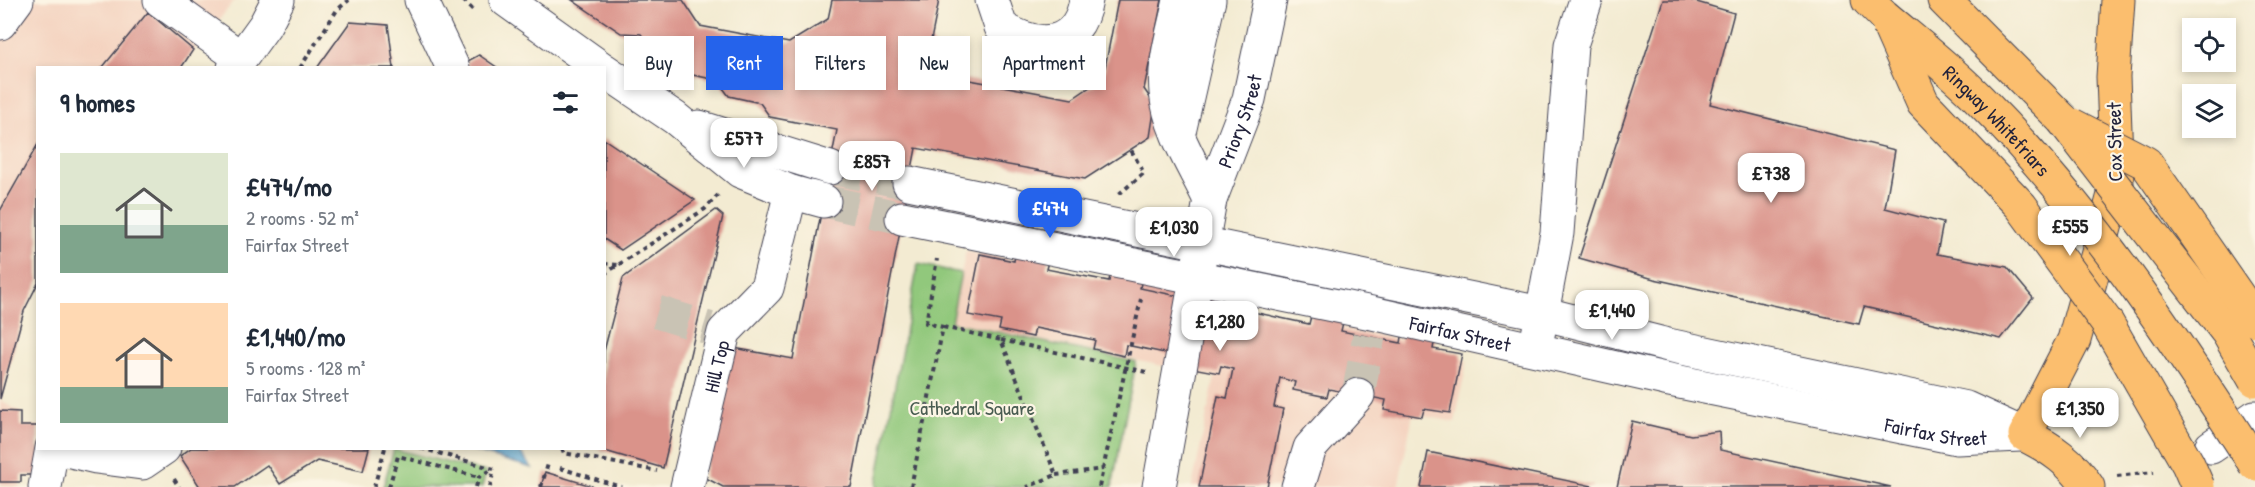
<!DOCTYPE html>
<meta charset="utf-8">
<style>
:root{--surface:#fff;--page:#f6f6f7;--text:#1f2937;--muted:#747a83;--accent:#2563eb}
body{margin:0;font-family:"Patrick Hand",sans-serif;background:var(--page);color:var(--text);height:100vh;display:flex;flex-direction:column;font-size:22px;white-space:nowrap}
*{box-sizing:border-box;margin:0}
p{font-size:20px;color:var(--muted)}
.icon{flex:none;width:33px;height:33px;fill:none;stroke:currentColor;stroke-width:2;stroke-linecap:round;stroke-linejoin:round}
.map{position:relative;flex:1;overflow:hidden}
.panel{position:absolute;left:36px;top:66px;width:570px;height:384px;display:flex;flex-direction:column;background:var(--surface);border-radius:0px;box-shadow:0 3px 9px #0003}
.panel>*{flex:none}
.top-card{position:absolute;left:624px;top:36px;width:570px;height:54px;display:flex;gap:12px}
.fabs{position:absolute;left:2182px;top:18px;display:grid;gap:12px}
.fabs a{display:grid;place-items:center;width:54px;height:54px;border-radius:0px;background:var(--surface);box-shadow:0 3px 9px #0003;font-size:30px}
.price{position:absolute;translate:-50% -51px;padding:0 14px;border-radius:12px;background:#fff;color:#222;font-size:20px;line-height:39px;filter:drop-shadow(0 2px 3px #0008)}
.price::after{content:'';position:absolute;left:50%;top:36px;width:18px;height:14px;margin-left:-9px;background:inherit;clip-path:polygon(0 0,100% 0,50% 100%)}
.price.on{background:var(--accent);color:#fff}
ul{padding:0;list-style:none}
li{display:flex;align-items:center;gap:18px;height:150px;padding:0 24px}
li span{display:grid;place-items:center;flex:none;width:168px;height:120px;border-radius:0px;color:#555}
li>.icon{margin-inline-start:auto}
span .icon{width:72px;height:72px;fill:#fffc;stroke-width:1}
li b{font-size:26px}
h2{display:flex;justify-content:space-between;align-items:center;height:72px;padding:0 24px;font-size:26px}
.chip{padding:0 21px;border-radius:0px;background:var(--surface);box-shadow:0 3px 9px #0003;font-size:21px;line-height:54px}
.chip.on{background:var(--accent);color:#fff}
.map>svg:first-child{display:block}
</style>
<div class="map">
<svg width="2255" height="487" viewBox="0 0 2255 487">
<rect width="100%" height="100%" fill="#fcf5e5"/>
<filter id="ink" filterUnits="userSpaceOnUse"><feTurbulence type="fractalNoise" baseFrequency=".0167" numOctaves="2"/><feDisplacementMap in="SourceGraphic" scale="12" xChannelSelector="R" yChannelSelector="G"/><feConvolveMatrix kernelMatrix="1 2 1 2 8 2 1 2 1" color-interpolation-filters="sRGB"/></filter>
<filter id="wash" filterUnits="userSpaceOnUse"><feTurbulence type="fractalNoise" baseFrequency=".008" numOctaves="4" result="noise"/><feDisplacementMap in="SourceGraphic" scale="24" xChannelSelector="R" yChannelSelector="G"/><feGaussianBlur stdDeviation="1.35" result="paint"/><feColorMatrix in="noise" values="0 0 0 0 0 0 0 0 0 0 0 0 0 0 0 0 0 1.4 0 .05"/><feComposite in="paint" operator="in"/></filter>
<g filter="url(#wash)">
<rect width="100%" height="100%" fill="#f3ebd2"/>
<!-- built -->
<path fill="#f4d3c0" d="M0,0H235L181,67L38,68L37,283L24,311L9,358L1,401L20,412V487H0Z
M966,251L1439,347L1467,361L1455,422L1413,414L1398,487H1192L1215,377L951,321Z"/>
<!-- green -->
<path fill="#91c87b" stroke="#5a755b" stroke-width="1.5" d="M918,264L961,273L951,322L1136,362L1112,487H876Z
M394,449L486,472L482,487H383Z"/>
<!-- water -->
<path fill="#5fabd8" stroke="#40668a" stroke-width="1.5" d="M466,449H518L532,468Z"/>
<g id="blocks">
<!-- building -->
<path fill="#da938a" d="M572,0H683L700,26L789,43L828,19L832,0H939L931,40L954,77L1072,99L1103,78L1118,0H1162L1144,89L1155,105L1150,137L1085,179L916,148L851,487H723L704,477L729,347L793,359L837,130L770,117L760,103L729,96L717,80L668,70L641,34L621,33Z
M1663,0H1690L1734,13L1710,104L1895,150L1885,208L1943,223L1937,254L2007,267L2033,298L2001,339L1864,307L1859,324L1654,279L1579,258Z
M148,12L193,50L181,68H102Z
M350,22L388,25L394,68H317Z
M479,55L498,68H469L466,62Z
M604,139L695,200L621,250L604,239Z
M38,144V283L24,311L0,399V211Z
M716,210L723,216L663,468L598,449L604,448V351L623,278Z
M1016,251L1049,258L1046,269L1109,281L1111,271L1142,278L1140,288L1202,301L1204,289L1236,296L1234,308L1309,324L1312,312L1344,318L1341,331L1401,343L1403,331L1435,338L1433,349L1462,354L1450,413L1424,409L1422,417L1384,410L1386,400L1329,389L1327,397L1293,390L1295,382L1280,378L1274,407L1283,409L1267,487H1199L1218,396L1227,398L1233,369L1221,366L1219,373L1187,367L1189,358L1126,345L1124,356L1093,349L1095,340L1035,328L1033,337L999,330L1001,321L968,315L980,254L1014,261Z
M0,411L20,412V426H38V448L64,475H21V482H0Z
M1632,421L1691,435L1719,431L1720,450L1891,487H1617Z
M191,448H369L363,471L317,461L280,484L267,465L235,487H200L180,456Z
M1428,452L1593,486V487H1421Z
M545,472L592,486L591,487H541Z"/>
</g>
</g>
<g filter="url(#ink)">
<use href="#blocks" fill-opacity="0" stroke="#414052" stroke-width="1.5"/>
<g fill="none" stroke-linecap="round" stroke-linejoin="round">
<!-- minor-tunnel -->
<path stroke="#c9c3b4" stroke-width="33" stroke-dasharray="33 16" stroke-linecap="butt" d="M830,168L909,183
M824,201L902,218
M657,312L709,328
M1358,395L1369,336"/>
<defs>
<g id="minor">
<path d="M160,0L241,58"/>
<path d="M421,0L453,68"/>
<path d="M506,0L601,68"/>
<path d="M992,0L1001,27C1038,50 1078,49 1086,0"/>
<path d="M1180,0C1174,30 1163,62 1166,92C1170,131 1194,166 1210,200"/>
<path d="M0,23L17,0"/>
<path d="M234,68L265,25L278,0"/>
<path d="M604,70L675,118L740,171L791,192L824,201"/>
<path d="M699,127L830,168"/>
<path d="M1180,128L1209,0"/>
<path d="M909,183L1541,313L1668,345L1966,408L2025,435"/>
<path id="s1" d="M902,218L1372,313L1665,379L1957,438L2020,435"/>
<path d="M1538,335L1557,233L1571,45L1586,0"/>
<path d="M2211,447L2255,417"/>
<path d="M58,448L96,457L142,463L164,448"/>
<path d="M45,487L52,448"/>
<path id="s2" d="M687,487L724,332L767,288L791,192"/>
<path id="s3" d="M1159,487L1210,200L1249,99L1270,0"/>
<path d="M1298,487L1310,448L1358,395"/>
</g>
<path id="major" d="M2088,487C2072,462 2051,448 2025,435L2074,340L2117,184L2113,77L2118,0"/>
<path id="highway" d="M1868,0L1884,16
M1944,0L2063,120"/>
</defs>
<!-- minor casing -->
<use href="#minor" stroke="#414052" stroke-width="35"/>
<!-- major casing -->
<use href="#major" stroke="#414052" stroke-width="35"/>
<!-- highway casing -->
<use href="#highway" stroke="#414052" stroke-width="35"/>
<!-- path -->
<path stroke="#414052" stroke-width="4" stroke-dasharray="4.5 4.5" stroke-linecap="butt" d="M463,0L473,10
M300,68L337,10L349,0
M1119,194L1144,173L1131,150
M604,264L619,265
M604,274L705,209L718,195
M943,327L1001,340L1056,475L1027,487
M1001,340L1146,372
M421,448L494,469
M562,448L564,453L657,471
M560,468L621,487
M1056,475L1103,469
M2117,476L2154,472
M174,479L179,487
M374,487L385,448
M389,487L398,456L479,477
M476,487L479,477L493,469
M490,487L494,469
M541,487L548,464
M911,487L943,327L926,323L937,259
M1099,487L1141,299"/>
<!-- minor -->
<use href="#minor" stroke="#fff" stroke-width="33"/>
<!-- major -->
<use href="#major" stroke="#fbbe6e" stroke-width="33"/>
<!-- highway -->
<use href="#highway" stroke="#fbbe6e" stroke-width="33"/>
<defs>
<g id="highway-bridge">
<path id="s4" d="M1884,16C1916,43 1951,70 1980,100C2089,210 2172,335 2255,464"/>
<path d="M1889,26L1923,103L2021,206L2107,323L2188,464L2198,487"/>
<path d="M2063,120L2228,333L2255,380"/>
<path d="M2072,125L2146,163L2255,320"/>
</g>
</defs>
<!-- highway-bridge casing -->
<use href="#highway-bridge" stroke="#414052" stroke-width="35" stroke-linecap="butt"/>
<!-- highway-bridge -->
<use href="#highway-bridge" stroke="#fbbe6e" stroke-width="33"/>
</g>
</g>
<g text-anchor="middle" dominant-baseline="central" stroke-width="4.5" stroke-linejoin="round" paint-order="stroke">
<!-- street labels -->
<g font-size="20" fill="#22223b" stroke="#fcf5e5">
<text stroke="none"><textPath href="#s3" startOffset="376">Priory Street</textPath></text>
<text stroke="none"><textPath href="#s4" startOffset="154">Ringway Whitefriars</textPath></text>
<text transform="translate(2114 142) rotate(-91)">Cox Street</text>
<text stroke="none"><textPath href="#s1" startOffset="570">Fairfax Street</textPath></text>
<text stroke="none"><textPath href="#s2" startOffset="124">Hill Top</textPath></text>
<text stroke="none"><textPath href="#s1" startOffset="1056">Fairfax Street</textPath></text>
</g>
<!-- park labels -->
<g font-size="20" fill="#495c51" stroke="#fcf5e5">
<text x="972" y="407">Cathedral Square</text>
</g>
</g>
</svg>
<div class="fabs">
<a><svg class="icon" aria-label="locate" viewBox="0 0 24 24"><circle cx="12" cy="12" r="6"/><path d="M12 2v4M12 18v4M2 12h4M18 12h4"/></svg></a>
<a><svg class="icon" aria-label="layers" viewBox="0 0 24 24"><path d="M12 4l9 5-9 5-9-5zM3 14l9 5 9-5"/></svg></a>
</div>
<b class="price" style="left:744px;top:169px">£577</b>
<b class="price" style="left:872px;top:192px">£857</b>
<b class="price" style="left:1771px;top:204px">£738</b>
<b class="price on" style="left:1050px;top:239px">£474</b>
<b class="price" style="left:2070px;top:257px">£555</b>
<b class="price" style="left:1174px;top:258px">£1,030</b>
<b class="price" style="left:1612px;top:341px">£1,440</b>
<b class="price" style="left:1220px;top:352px">£1,280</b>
<b class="price" style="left:2080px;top:439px">£1,350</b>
<div class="top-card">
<a class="chip">Buy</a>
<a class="chip on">Rent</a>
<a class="chip">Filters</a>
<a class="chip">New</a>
<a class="chip">Apartment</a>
</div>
<section class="panel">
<h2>9 homes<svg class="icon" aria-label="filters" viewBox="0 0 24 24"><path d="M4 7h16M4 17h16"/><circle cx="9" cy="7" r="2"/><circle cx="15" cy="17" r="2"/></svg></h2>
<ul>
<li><span style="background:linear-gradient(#dfe7d0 60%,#7fa58c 0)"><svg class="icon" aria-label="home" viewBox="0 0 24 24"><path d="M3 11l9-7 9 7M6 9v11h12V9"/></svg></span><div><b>£474/mo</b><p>2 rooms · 52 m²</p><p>Fairfax Street</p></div></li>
<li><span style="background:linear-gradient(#ffd9b3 70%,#7fa58c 0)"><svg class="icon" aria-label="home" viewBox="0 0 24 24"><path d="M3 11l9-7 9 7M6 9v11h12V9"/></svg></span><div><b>£1,440/mo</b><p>5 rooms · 128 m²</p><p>Fairfax Street</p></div></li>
</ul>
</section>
</div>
